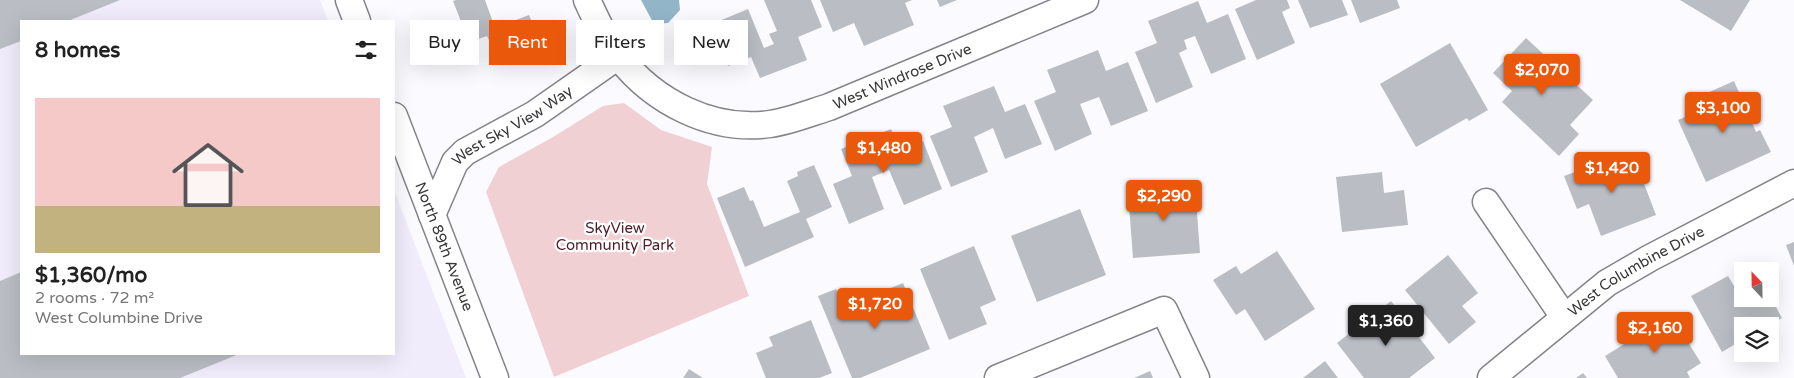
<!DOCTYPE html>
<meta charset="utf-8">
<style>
:root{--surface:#fff;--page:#f6f6f6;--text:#222;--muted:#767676;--line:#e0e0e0;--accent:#ea580c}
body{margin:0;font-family:"Varela Round",sans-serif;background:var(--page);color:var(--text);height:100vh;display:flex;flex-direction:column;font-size:19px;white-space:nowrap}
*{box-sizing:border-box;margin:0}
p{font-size:16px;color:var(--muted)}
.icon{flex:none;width:28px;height:28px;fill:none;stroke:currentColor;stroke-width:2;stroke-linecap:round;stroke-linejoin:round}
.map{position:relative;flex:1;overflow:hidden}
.details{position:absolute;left:20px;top:20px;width:375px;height:335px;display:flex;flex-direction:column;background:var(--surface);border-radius:0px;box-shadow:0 5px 20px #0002}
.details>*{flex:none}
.banner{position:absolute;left:410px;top:20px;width:475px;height:45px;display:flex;gap:10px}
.needle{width:32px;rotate:338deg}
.buttons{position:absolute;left:1734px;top:262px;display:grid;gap:10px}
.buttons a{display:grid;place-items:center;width:45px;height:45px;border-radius:0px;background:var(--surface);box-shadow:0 5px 20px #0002;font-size:25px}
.price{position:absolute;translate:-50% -42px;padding:0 11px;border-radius:5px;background:var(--accent);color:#fff;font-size:16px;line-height:32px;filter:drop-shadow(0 1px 2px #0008)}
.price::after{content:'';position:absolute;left:50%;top:30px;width:15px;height:11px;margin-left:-8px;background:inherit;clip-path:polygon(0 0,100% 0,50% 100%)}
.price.active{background:#222;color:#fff}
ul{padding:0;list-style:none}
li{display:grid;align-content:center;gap:10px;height:265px;padding:0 15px}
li+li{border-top:1px solid var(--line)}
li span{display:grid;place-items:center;height:155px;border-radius:0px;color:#555}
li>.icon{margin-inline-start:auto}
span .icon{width:90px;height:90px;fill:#fffc;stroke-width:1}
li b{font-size:21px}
h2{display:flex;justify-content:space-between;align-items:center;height:60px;padding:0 15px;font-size:21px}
.tag{padding:0 18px;border-radius:0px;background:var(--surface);box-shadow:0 5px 20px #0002;font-size:18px;line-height:45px}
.tag.active{background:var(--accent);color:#fff}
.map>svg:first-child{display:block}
</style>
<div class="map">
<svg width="1794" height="378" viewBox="0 0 1794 378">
<rect width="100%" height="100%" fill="#fbfafe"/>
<!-- built -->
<path fill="#f0ecfb" d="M0,0H320L328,21H21V354H394V190L466,378H0Z"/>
<!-- green -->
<path fill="#f1d0d4" d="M624,103L661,130L712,147L707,184L749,296L554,377L486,192L499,167L553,137L603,106Z"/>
<!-- water -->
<path fill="#92b6c8" d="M641,0H679L680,10L668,23L654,24Z"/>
<!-- building -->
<path fill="#babdc4" d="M0,0H120L68,21H21V41L0,49Z
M456,0H485L495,28L529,15L541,44L498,61L487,36L469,42L453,1Z
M764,0H811L822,27L798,37L807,60L760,78L751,57L728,66L712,24L748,9L764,48L774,44L769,34L777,31Z
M820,0H912L905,3L914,25L864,46L854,23L833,32Z
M937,0H957L940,7Z
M1256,0H1287L1290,8L1282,12L1295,43L1257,60L1235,9Z
M1298,0H1342L1348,15L1310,28Z
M1351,0H1397L1400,8L1360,23Z
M1680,0H1750L1731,31Z
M1198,1L1207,23L1228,14L1246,59L1211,74L1195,36L1184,40L1187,49L1179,53L1193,87L1156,103L1135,52L1157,43L1148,21Z
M1526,38L1593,100L1570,125L1579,134L1559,156L1502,102L1512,91L1493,73Z
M1450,43L1488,110L1469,121L1467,118L1416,147L1380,84Z
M1098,50L1106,71L1128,62L1148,111L1111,126L1099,97L1080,104L1092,134L1055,151L1034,101L1056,92L1047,70Z
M1734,81L1756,132L1760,130L1771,152L1706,182L1678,120L1711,106L1705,94Z
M994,86L1005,112L1025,104L1042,144L1005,159L993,128L974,137L988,172L951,187L930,136L952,127L943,106Z
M891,129L900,150L923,141L942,189L904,205L889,170L872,177L884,209L849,224L833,184L852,176L841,149Z
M1624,154L1630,171L1638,168L1656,215L1601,236L1589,204L1577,209L1564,176Z
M814,165L832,207L806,219L814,237L745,267L717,198L744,187L750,201L753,200L764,227L800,212L787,181L798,176L797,172Z
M1382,172L1384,193L1404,190L1408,225L1342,232L1336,177Z
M1195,186L1200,253L1133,258L1128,191Z
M1080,209L1106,275L1037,302L1011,236Z
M1794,242V266L1786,245Z
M974,246L996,300L980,307L987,324L949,340L920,269Z
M1277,251L1315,309L1265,341L1245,309L1236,315L1213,280L1236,266L1241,274Z
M1448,255L1478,293L1462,306L1476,322L1449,344L1405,290Z
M21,272V354H239L180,378H0V281Z
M1728,276L1734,286L1742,281V299H1770V296L1782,318L1768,326H1742V340L1722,352L1691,296Z
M903,283L930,349L860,378H852L818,296L836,289L844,307Z
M1391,301L1435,358L1409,378H1364L1337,343Z
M1671,315L1701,363L1687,372L1690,378H1618L1605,356Z
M811,320L832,373L819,378H766L756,353L773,346L769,337Z
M1325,361L1338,378H1303Z
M689,369L703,378H683Z
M1150,371L1153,378H1134Z
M1583,373L1587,378H1576Z"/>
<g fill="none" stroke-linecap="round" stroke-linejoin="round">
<defs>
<g id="street">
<path d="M349,0L357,21"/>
<path id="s1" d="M587,0C596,19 605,40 619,57C654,102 712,132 770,124C790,121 810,113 829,107L1085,0"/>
<path id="s2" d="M394,116L495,378"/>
<path d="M1486,202L1564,317"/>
<path id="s3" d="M432,215L455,162L465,152L535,114L618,56"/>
<path d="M998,378L1164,310L1196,378"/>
<path id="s4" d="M1491,378L1607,283L1650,258L1794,183"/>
</g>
</defs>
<!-- street casing -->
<use href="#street" stroke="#85838a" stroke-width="29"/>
<!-- street -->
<use href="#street" stroke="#fff" stroke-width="26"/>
</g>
<g text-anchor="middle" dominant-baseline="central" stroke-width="4.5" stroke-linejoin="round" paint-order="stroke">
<!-- street labels -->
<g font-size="15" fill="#373639" stroke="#fff">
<text stroke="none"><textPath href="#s1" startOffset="379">West Windrose Drive</textPath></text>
<text stroke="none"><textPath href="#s3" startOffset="126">West Sky View Way</textPath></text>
<text stroke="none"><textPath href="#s2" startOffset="140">North 89th Avenue</textPath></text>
<text stroke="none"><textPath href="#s4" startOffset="181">West Columbine Drive</textPath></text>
</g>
<!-- park labels -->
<g font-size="15" fill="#4f1c28" stroke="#fff">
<text x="615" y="228">SkyView<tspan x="615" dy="17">Community Park</tspan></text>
</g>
</g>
</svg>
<div class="buttons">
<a><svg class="needle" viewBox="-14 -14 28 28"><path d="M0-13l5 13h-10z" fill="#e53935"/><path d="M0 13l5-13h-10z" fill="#767676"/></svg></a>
<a><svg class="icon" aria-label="layers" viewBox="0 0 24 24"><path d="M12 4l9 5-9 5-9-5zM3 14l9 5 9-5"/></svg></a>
</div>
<b class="price" style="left:1542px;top:96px">$2,070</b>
<b class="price" style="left:1723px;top:134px">$3,100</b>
<b class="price" style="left:884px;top:174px">$1,480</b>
<b class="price" style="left:1612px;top:194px">$1,420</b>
<b class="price" style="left:1164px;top:222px">$2,290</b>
<b class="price" style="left:875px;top:330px">$1,720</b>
<b class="price active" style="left:1386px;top:347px">$1,360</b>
<b class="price" style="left:1655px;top:354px">$2,160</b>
<div class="banner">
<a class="tag">Buy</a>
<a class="tag active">Rent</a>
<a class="tag">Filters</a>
<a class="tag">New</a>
</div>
<section class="details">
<h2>8 homes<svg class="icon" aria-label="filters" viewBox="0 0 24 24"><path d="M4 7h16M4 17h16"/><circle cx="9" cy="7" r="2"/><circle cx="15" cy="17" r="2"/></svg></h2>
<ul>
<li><span style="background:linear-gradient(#f6c9c9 70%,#c2b280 0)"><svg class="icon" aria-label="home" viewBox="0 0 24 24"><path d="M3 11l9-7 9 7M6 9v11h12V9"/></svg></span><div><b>$1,360/mo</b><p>2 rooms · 72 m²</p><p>West Columbine Drive</p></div></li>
</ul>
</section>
</div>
